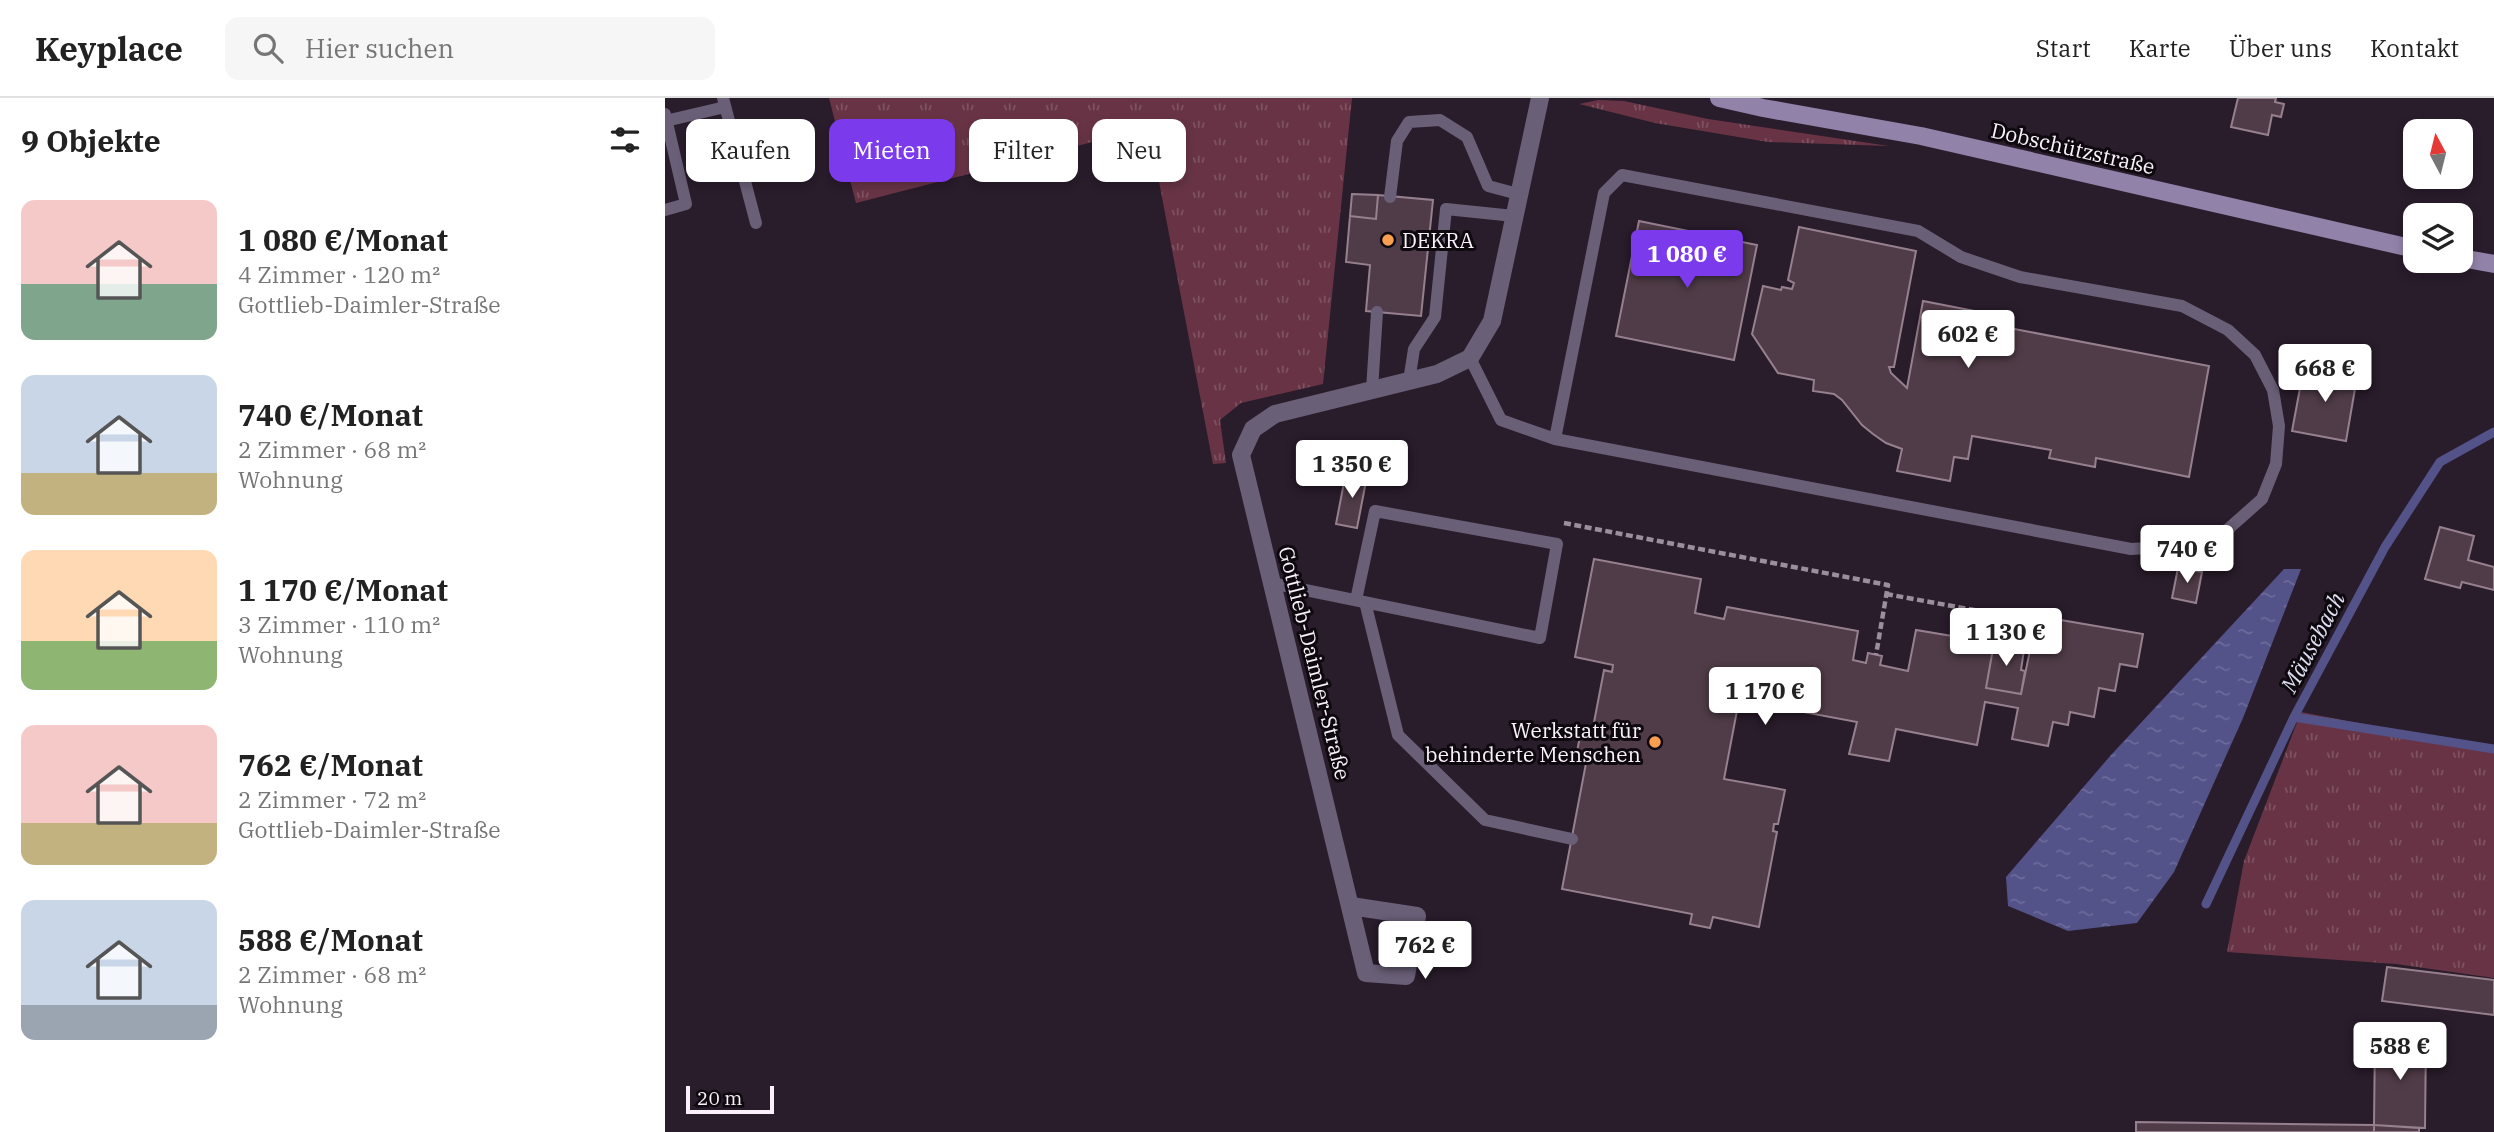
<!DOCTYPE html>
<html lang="de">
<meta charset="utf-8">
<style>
:root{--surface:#fff;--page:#f6f6f6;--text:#222;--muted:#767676;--line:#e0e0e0;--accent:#7c3aed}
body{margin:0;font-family:"IBM Plex Serif",serif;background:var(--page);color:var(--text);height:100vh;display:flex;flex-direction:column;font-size:26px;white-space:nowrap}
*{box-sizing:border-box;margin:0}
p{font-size:23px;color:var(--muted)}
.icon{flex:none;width:38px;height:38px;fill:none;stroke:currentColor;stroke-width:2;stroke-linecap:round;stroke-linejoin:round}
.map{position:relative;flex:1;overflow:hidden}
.drawer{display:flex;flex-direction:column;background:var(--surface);width:665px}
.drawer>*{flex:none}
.top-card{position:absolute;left:21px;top:21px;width:665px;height:63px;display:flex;gap:14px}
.needle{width:46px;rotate:353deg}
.buttons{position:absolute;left:1738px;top:21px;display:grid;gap:14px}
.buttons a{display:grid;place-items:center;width:70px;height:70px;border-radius:14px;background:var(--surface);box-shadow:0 4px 10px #0003;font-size:35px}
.scale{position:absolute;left:21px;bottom:18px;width:88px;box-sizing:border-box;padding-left:7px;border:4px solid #faf1fb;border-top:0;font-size:19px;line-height:24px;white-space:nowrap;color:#faf1fb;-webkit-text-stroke:5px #0e090f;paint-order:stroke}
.price{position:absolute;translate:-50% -60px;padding:0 16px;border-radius:7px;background:#fff;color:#222;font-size:23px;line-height:46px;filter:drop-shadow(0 2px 4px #0008)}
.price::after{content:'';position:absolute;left:50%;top:42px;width:21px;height:16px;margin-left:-10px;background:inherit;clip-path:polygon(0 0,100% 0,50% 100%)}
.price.active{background:var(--accent);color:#fff}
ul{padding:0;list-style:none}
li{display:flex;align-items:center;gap:21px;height:175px;padding:0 21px}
li span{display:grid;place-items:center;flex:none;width:196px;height:140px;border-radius:14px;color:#555}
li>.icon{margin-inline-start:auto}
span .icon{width:84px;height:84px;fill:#fffc;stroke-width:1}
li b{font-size:30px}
h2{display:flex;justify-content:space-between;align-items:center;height:84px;padding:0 21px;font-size:30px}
.tag{padding:0 24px;border-radius:14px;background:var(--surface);box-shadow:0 4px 10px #0003;font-size:24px;line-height:63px}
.tag.active{background:var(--accent);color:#fff}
header{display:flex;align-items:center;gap:42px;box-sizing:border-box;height:98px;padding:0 35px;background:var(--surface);border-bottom:2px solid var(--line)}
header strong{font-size:33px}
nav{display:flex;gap:38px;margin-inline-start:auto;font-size:24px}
.search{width:490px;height:63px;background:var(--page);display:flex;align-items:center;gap:18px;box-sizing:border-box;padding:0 24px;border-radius:14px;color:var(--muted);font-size:26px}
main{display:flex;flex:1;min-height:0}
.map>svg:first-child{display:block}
</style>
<header>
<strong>Keyplace</strong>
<div class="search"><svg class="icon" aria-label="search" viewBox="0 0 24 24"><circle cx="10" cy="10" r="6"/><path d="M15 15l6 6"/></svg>Hier suchen</div>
<nav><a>Start</a><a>Karte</a><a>Über uns</a><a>Kontakt</a></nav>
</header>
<main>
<section class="drawer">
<h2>9 Objekte<svg class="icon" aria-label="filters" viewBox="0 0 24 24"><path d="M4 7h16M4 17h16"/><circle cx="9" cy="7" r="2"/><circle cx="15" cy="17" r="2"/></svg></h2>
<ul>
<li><span style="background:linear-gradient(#f6c9c9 60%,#7fa58c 0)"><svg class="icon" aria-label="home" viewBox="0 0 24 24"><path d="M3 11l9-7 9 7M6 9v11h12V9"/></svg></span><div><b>1 080 €/Monat</b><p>4 Zimmer · 120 m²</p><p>Gottlieb-Daimler-Straße</p></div></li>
<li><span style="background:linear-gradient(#c9d6e8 70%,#c2b280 0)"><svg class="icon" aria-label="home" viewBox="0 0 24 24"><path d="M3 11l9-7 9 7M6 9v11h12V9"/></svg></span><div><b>740 €/Monat</b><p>2 Zimmer · 68 m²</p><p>Wohnung</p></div></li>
<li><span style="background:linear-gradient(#ffd9b3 65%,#8fb573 0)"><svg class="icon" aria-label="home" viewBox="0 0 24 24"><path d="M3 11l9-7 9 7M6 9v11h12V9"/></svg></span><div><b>1 170 €/Monat</b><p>3 Zimmer · 110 m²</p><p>Wohnung</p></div></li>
<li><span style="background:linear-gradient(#f6c9c9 70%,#c2b280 0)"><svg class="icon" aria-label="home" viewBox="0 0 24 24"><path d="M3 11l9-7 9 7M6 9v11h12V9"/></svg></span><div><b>762 €/Monat</b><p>2 Zimmer · 72 m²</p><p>Gottlieb-Daimler-Straße</p></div></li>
<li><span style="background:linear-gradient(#c9d6e8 75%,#9aa5b1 0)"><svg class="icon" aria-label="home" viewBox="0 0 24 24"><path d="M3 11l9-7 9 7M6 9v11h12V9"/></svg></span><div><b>588 €/Monat</b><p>2 Zimmer · 68 m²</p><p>Wohnung</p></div></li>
</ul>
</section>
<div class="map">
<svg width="1829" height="1034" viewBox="0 0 1829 1034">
<defs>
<pattern id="grass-tufts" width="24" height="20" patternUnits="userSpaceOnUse" patternTransform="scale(1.75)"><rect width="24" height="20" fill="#683445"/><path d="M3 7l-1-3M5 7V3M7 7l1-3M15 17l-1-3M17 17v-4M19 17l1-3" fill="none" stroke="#7e5261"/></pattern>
<pattern id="water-ripples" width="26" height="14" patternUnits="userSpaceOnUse" patternTransform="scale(1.75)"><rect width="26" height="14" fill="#535289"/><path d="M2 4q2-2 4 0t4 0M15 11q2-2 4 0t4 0" fill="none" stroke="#6d6b9b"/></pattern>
</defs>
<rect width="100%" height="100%" fill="#291c2b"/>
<!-- grass -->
<path fill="url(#grass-tufts)" d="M164,0H687L658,286L576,305L555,322L561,365L548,366L487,47L480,37L466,34L191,105Z
M933,2L959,3L1043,21L1224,48L1103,44L990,25L914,6Z
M1636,614L1829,651V880L1731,866L1562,854L1579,763Z"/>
<!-- water -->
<path fill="url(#water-ripples)" d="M1619,471H1636L1578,620L1509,774L1472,825L1403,833L1343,808L1341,779L1446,657Z"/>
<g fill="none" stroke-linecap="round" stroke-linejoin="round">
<!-- stream -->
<path stroke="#535289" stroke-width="9" d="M1629,619L1829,651
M1541,806L1629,619L1720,449L1775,364L1829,334"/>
</g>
<!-- building -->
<path fill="#503c48" stroke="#97808e" stroke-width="2" d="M1573,0H1611L1610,4L1619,6L1616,19L1607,17L1603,37L1566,29Z
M687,96L713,97L711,121L685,118Z
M713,97L768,102L756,218L701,213L705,167L681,164L685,118L711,121Z
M974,123L1092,147L1069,262L951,238Z
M1134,129L1251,153L1229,269H1224L1226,275L1242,290L1258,203L1325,216L1323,226L1544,268L1524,379L1431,360L1430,369L1384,360L1386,352L1307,338L1303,361L1289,359L1285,383L1232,373L1237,351L1221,345L1208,336L1197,327L1177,302L1169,296L1148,293L1149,282L1113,275L1087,236L1098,188L1116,192L1117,189L1127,191L1129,185L1123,182Z
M1639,269L1692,279L1681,343L1627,333Z
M681,374L702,378L692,430L671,426Z
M1775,429L1809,438L1803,462L1829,469V492L1797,484L1795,490L1760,481Z
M929,461L1036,481L1030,515L1059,521L1062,509L1193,533L1188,562L1201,565L1203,555L1217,558L1215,567L1243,573L1251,532L1329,545L1321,590L1356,596L1372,518L1478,536L1472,569L1455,566L1450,593L1434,590L1429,619L1405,614L1403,627L1388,624L1383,648L1347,641L1353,610L1320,604L1312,647L1231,631L1224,663L1184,656L1192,624L1074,602L1059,681L1120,692L1113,726H1109L1108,733L1112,734L1094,829L1048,819L1045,830L1025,826L1027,816L897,791L922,660L911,659L915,638L926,640L939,572L947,574L948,567L910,559Z
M1513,470L1537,474L1531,505L1507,500Z
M1333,539L1342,541L1341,547L1359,552L1356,572L1360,573L1356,596L1321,590L1329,545L1331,546Z
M1722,869L1829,882V917L1717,903Z
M1710,939H1761L1760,1030L1709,1027Z
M1471,1024L1709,1027V1034H1471Z
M1709,1027L1754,1030V1034H1709Z"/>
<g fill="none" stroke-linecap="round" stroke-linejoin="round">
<!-- path -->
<path stroke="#9a8f9b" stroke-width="4.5" stroke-dasharray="7 3.5" stroke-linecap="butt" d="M899,425L1223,487L1211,557
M1221,496L1342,518L1338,540"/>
<!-- lane -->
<path stroke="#695f77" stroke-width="12" d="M58,0L91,125
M0,16L21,106L0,112
M1,23L60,9
M725,99L732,43L744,24L775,22L802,39L823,88L853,96
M805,260L836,322L890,341L1466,451L1517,448L1562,432L1597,401L1611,366L1614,328L1608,292L1590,257L1563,232L1517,208L1355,179L1296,159L1253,133L957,77L939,95L890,341
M744,283L749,251L770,219L781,111L849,118
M707,292L712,214
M606,485L875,540L892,446L710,413L691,502
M700,504L733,637L820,722L907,741"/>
<!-- street -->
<path stroke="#695f77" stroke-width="18" d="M686,808L752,818L741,878L701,875L576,357L588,331L610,316L772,276L805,260L827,223L875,0"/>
<!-- secondary -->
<path stroke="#9182a9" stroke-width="18" d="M1054,0L1098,10L1256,38L1750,151
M1796,160L1829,166"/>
</g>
<!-- markers -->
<g fill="#fb9e50" stroke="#0e090f" stroke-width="2.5">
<circle cx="723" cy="142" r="7"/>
<circle cx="990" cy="644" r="7"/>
</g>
<g text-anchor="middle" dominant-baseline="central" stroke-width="6" stroke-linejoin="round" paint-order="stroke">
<!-- street labels -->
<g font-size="21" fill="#faf1fb" stroke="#0e090f">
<text transform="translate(1408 50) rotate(13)">Dobschützstraße</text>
<text transform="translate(650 565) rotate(76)">Gottlieb-Daimler-Straße</text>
</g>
<!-- poi labels -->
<g font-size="21" fill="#faf1fb" stroke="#0e090f" text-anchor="start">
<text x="737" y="142">DEKRA</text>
<text x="976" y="632" text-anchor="end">Werkstatt für<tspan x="976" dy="24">behinderte Menschen</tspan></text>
</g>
<!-- water labels -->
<g font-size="23" font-style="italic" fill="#dddef0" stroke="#0e090f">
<text transform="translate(1647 544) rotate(-62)">Mäusebach</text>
</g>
</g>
</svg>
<div class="buttons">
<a><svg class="needle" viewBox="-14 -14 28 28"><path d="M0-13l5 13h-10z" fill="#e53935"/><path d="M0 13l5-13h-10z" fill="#767676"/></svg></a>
<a><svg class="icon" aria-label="layers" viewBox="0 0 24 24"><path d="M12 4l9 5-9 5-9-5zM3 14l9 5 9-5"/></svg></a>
</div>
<div class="scale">20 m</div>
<b class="price active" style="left:1022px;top:192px">1 080 €</b>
<b class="price" style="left:1303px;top:272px">602 €</b>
<b class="price" style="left:1660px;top:306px">668 €</b>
<b class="price" style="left:687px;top:402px">1 350 €</b>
<b class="price" style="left:1522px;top:487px">740 €</b>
<b class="price" style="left:1341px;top:570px">1 130 €</b>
<b class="price" style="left:1100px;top:629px">1 170 €</b>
<b class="price" style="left:760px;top:883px">762 €</b>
<b class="price" style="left:1735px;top:984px">588 €</b>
<div class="top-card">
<a class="tag">Kaufen</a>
<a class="tag active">Mieten</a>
<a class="tag">Filter</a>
<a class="tag">Neu</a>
</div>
</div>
</main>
